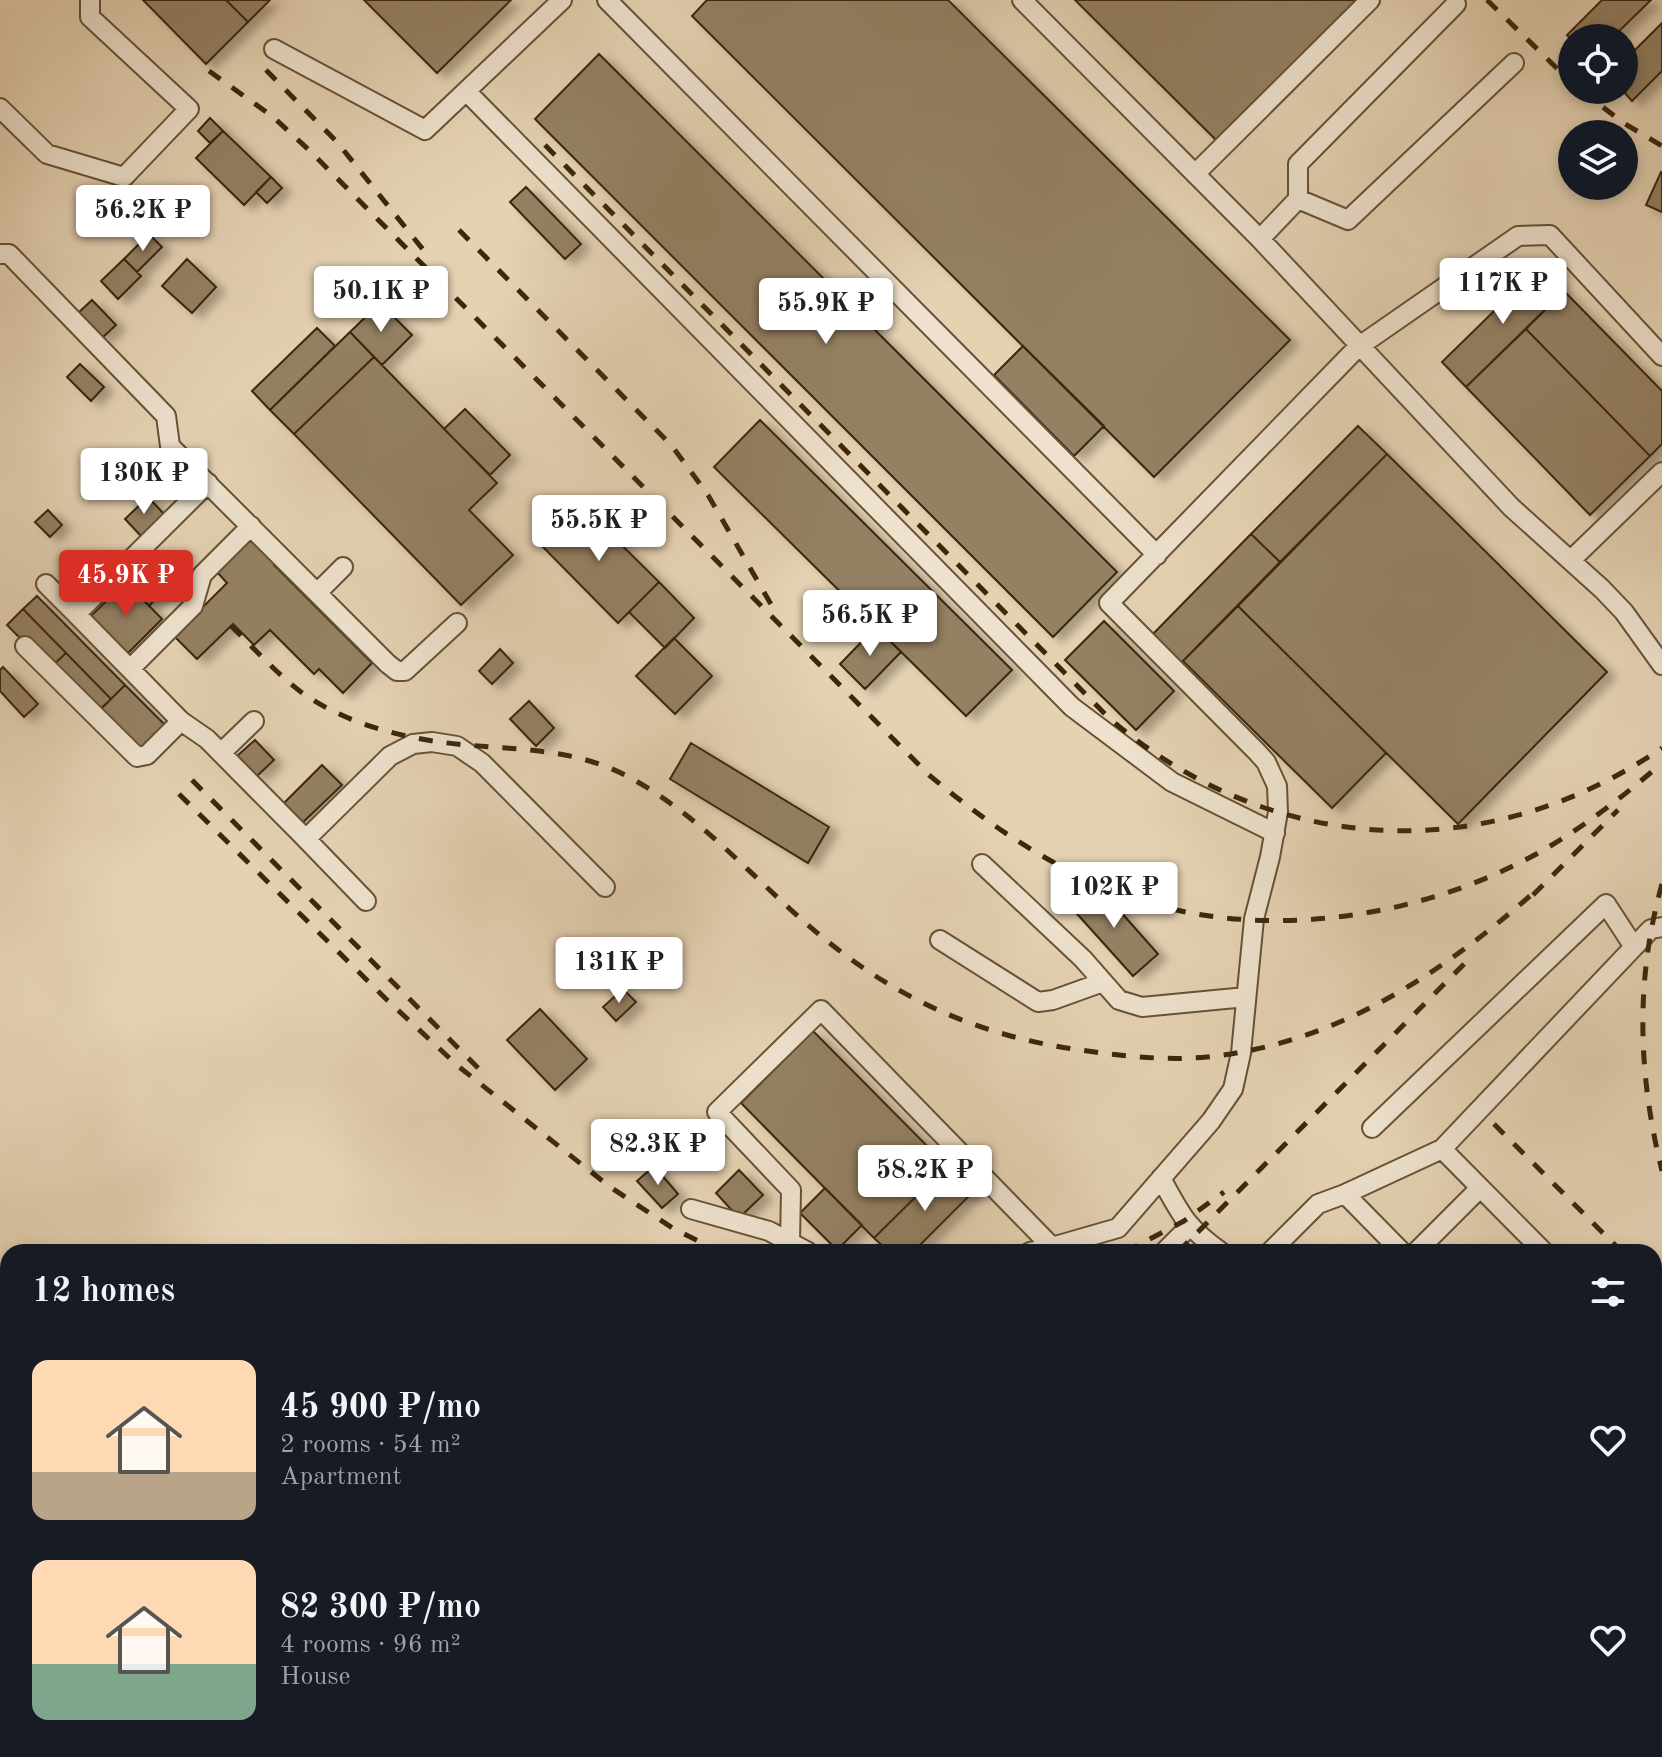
<!DOCTYPE html>
<meta charset="utf-8">
<style>
:root{--surface:#171b24;--page:#242831;--text:#f1f3f6;--muted:#9ea1a6;--accent:#d93025}
body{margin:0;font-family:"Old Standard TT",serif;background:var(--page);color:var(--text);height:100vh;display:flex;flex-direction:column;font-size:30px;white-space:nowrap}
*{box-sizing:border-box;margin:0}
p{font-size:26px;color:var(--muted)}
.icon{flex:none;width:44px;height:44px;fill:none;stroke:currentColor;stroke-width:2;stroke-linecap:round;stroke-linejoin:round}
.map{position:relative;flex:1;overflow:hidden}
.side{position:absolute;left:0px;top:1244px;width:1662px;height:514px;display:flex;flex-direction:column;background:var(--surface);border-radius:24px 24px 0 0;box-shadow:0 4px 12px #0003}
.side>*{flex:none}
.tools{position:absolute;left:1558px;top:24px;display:grid;gap:16px}
.tools a{display:grid;place-items:center;width:80px;height:80px;border-radius:50%;background:var(--surface);box-shadow:0 4px 12px #0003;font-size:40px}
.price{position:absolute;translate:-50% -68px;padding:0 18px;border-radius:8px;background:#fff;color:#222;font-size:26px;line-height:52px;filter:drop-shadow(0 2px 4px #0008)}
.price::after{content:'';position:absolute;left:50%;top:48px;width:24px;height:18px;margin-left:-12px;background:inherit;clip-path:polygon(0 0,100% 0,50% 100%)}
.price.selected{background:var(--accent);color:#fff}
ul{padding:0;list-style:none}
li{display:flex;align-items:center;gap:24px;height:200px;padding:0 32px}
li span{display:grid;place-items:center;flex:none;width:224px;height:160px;border-radius:16px;color:#555}
li>.icon{margin-inline-start:auto}
span .icon{width:96px;height:96px;fill:#fffc;stroke-width:1}
li b{font-size:34px}
h2{display:flex;justify-content:space-between;align-items:center;height:96px;padding:0 32px;font-size:34px}
.map>svg:first-child{display:block}
</style>
<div class="map">
<svg width="1662" height="1757" viewBox="0 0 1662 1757">
<defs>
<pattern id="forest-crowns" width="20" height="18" patternUnits="userSpaceOnUse" patternTransform="scale(2)"><rect width="20" height="18" fill="#c8b597"/><path d="M2 6a3 3 0 1 1 6 0M12 15a3 3 0 1 1 6 0" fill="none" stroke="#a4937a"/></pattern>
<filter id="shadow"><feDropShadow dx="9" dy="5" stdDeviation="4" flood-color="#0004"/></filter>
</defs>
<rect width="100%" height="100%" fill="#e5d2b3"/>
<filter id="stains"><feTurbulence type="fractalNoise" baseFrequency=".0025" numOctaves="4"/><feColorMatrix values="0 0 0 0 .2 0 0 0 0 .09 0 0 0 0 .02 0 0 0 .5 -.17"/></filter>
<radialGradient id="worn" r=".72"><stop offset=".6" stop-color="#630" stop-opacity="0"/><stop offset="1" stop-color="#630" stop-opacity=".3"/></radialGradient>
<!-- forest -->
<path fill="url(#forest-crowns)" stroke="#826e52" stroke-width="2" d="M0,1316L8,1323V1750H431L439,1757H0Z"/>
<!-- building -->
<path fill="#948063" stroke="#3c270c" stroke-width="2" filter="url(#shadow)" d="M143,0H226L248,22L206,64Z
M226,0H270L248,22Z
M364,0H511L437,73Z
M707,0H948L1290,340L1154,477L692,16Z
M1075,0H1358L1217,141Z
M1602,0H1651L1612,38H1572V41L1567,35Z
M1662,23V71L1632,101L1622,90H1624V61Z
M599,54L1117,572L1053,637L535,119Z
M210,118L223,131L210,143L198,131Z
M223,131L271,177L244,205L196,158Z
M1661,172L1662,173V212L1646,205Z
M271,177L282,188L267,203L256,192Z
M526,187L581,244L565,259L510,202Z
M149,234L162,247L137,272L124,259Z
M124,259L141,276L118,299L101,281Z
M187,259L216,287L192,313L162,286Z
M1540,266L1564,291L1466,387L1442,362Z
M1564,291L1662,391V444L1650,456L1526,329Z
M92,300L116,325L101,339L77,314Z
M380,303L412,335L382,365L350,332Z
M317,328L335,346L270,410L252,391Z
M1526,329L1650,456L1590,515L1466,387Z
M350,332L374,357L294,434L270,410Z
M1023,346L1104,426L1074,456L994,375Z
M374,357L497,483L469,510L513,555L461,605L294,434Z
M80,364L104,387L91,401L67,377Z
M465,409L510,455L490,475L444,429Z
M760,420L1012,670L966,716L714,467Z
M1358,426L1387,454L1280,562L1251,534Z
M1387,454L1607,672L1458,824L1238,606Z
M148,497L164,514L141,536L125,519Z
M580,504L659,582L618,623L540,544Z
M48,510L62,525L50,537L35,522Z
M1251,534L1280,562L1179,665L1150,637Z
M253,536L278,561L274,565L372,663L343,693L319,669L314,674L270,630L254,645L233,624L197,659L174,636L227,583L217,572Z
M165,553L183,571L149,606L131,587Z
M126,582L162,619L127,654L90,617Z
M659,582L694,618L665,648L629,612Z
M37,596L125,685L111,699L23,609Z
M1238,606L1386,753L1332,808L1183,661Z
M23,609L66,653L50,668L7,625Z
M1104,621L1174,691L1136,730L1065,660Z
M876,627L901,652L865,689L840,664Z
M674,638L712,676L675,714L636,676Z
M500,649L513,663L492,684L479,671Z
M66,653L111,699L95,714L50,668Z
M3,667L38,704L24,717L0,691V670Z
M125,685L166,726L141,750L100,710Z
M529,701L554,728L536,746L510,719Z
M255,740L274,760L257,776L237,756Z
M691,743L829,827L808,863L670,779Z
M322,765L342,785L300,825L281,806Z
M1095,883L1158,954L1133,976L1070,906Z
M623,989L636,1002L616,1021L603,1007Z
M540,1009L587,1059L555,1090L507,1040Z
M813,1031L947,1166L874,1238L741,1103Z
M654,1166L678,1194L662,1208L637,1181Z
M947,1166L973,1192L913,1252H889L874,1238Z
M739,1170L763,1195L739,1218L716,1193Z
M825,1188L862,1225L837,1250L800,1213Z
M1654,1469L1662,1476V1525L1654,1517Z
M1654,1686L1662,1694V1710L1654,1718Z
M1659,1713L1662,1715V1757H1638L1631,1750H1654V1718Z
M1360,1750H1495L1502,1757H1367Z
M1495,1750H1542L1549,1757H1502Z
M1542,1750H1622L1615,1757H1549Z"/>
<g fill="none" stroke-linecap="round" stroke-linejoin="round">
<defs>
<path id="minor" d="M607,0L1157,555
M1022,0L1260,239L1511,507L1602,589L1624,612L1662,665
M274,49L425,130L562,0
M467,92L1072,707L1172,782L1275,833
M0,108L47,154L124,177L189,109L90,17V0
M1195,174L1370,0
M1298,199L1348,220L1514,63
M1260,239L1298,199V164L1456,4
M0,254H9L166,416L170,446L388,664L397,671H405L457,623
M208,483L76,614L181,721L207,739L306,839L390,756L413,744L432,742L457,746L482,763L605,887
M1571,560L1662,472
M46,584L76,614
M317,593L343,567
M25,646L137,757L147,755L181,721
M130,669L193,606L202,575L251,526
M221,753L254,721
M306,839L366,901
M982,864L1083,959L1119,1000L1142,1007L1246,997
M940,940L1038,1002L1053,1000L1103,982
M1372,1128L1606,904L1634,947
M1442,1149L1544,1252
M1161,1178C1181,1215 1186,1227 1221,1252
M1345,1194L1402,1252
M691,1209L769,1231L808,1252
M790,1242L791,1190L717,1112L821,1010L1052,1247L1118,1228L1211,1121L1233,1089L1241,1053L1254,919L1270,857L1278,812L1277,786L1266,762L1257,752L1109,603L1358,347L1518,236L1550,235L1662,356
M1030,1252L1052,1247
M1164,1252L1189,1227
M1270,1252L1318,1204L1345,1194L1442,1149L1651,929L1662,927
M1416,1252L1480,1188
M0,1288L8,1296
M1654,1364L1662,1372
M1654,1528L1662,1536
M1654,1641L1662,1649
M461,1750L469,1757
M1154,1750L1156,1757
M1306,1757L1309,1750"/>
</defs>
<!-- minor casing -->
<use href="#minor" stroke="#665236" stroke-width="22"/>
<!-- minor -->
<use href="#minor" stroke="#eee2ce" stroke-width="18"/>
<!-- rail -->
<path stroke="#3c270c" stroke-width="5" stroke-dasharray="14 14" stroke-linecap="butt" d="M1487,0L1572,83
M266,70L337,142L429,257
M209,71L272,116L310,151L929,775C991,827 1059,873 1136,899C1266,942 1422,918 1540,852C1584,827 1624,796 1662,763
M1581,90L1622,122L1662,146
M545,145L1109,718C1271,857 1486,868 1662,748
M459,230L672,446L708,495L772,606
M231,626C254,648 276,673 301,692C338,719 388,734 433,741C497,751 563,744 623,774C707,817 763,892 836,948C909,1005 990,1038 1081,1050C1122,1056 1165,1061 1207,1057C1337,1044 1445,972 1540,887
M192,780L488,1078
M179,794L386,999L458,1066L610,1187L674,1229L721,1252
M1662,884C1635,980 1638,1075 1662,1171
M1533,895L1618,810
M1494,1124L1622,1252
M1125,1252L1184,1221L1224,1192
M1178,1252L1474,954
M1654,1285L1662,1293
M1045,1750L1046,1757
M1020,1757V1750
M1072,1757L1073,1750"/>
</g>
<rect width="100%" height="100%" filter="url(#stains)"/>
<rect width="100%" height="100%" fill="url(#worn)"/>
</svg>
<div class="tools">
<a><svg class="icon" aria-label="locate" viewBox="0 0 24 24"><circle cx="12" cy="12" r="6"/><path d="M12 2v4M12 18v4M2 12h4M18 12h4"/></svg></a>
<a><svg class="icon" aria-label="layers" viewBox="0 0 24 24"><path d="M12 4l9 5-9 5-9-5zM3 14l9 5 9-5"/></svg></a>
</div>
<b class="price" style="left:143px;top:253px">56.2K ₽</b>
<b class="price" style="left:1503px;top:326px">117K ₽</b>
<b class="price" style="left:381px;top:334px">50.1K ₽</b>
<b class="price" style="left:826px;top:346px">55.9K ₽</b>
<b class="price" style="left:144px;top:516px">130K ₽</b>
<b class="price" style="left:599px;top:563px">55.5K ₽</b>
<b class="price selected" style="left:126px;top:618px">45.9K ₽</b>
<b class="price" style="left:870px;top:658px">56.5K ₽</b>
<b class="price" style="left:1114px;top:930px">102K ₽</b>
<b class="price" style="left:619px;top:1005px">131K ₽</b>
<b class="price" style="left:658px;top:1187px">82.3K ₽</b>
<b class="price" style="left:925px;top:1213px">58.2K ₽</b>
<section class="side">
<h2>12 homes<svg class="icon" aria-label="filters" viewBox="0 0 24 24"><path d="M4 7h16M4 17h16"/><circle cx="9" cy="7" r="2"/><circle cx="15" cy="17" r="2"/></svg></h2>
<ul>
<li><span style="background:linear-gradient(#ffd9b3 70%,#b9a48a 0)"><svg class="icon" aria-label="home" viewBox="0 0 24 24"><path d="M3 11l9-7 9 7M6 9v11h12V9"/></svg></span><div><b>45 900 ₽/mo</b><p>2 rooms · 54 m²</p><p>Apartment</p></div><svg class="icon" aria-label="heart" viewBox="0 0 24 24"><path d="M12 20l-8-8c-3-5 5-10 8-4 3-6 11-1 8 4z"/></svg></li>
<li><span style="background:linear-gradient(#ffd9b3 65%,#7fa58c 0)"><svg class="icon" aria-label="home" viewBox="0 0 24 24"><path d="M3 11l9-7 9 7M6 9v11h12V9"/></svg></span><div><b>82 300 ₽/mo</b><p>4 rooms · 96 m²</p><p>House</p></div><svg class="icon" aria-label="heart" viewBox="0 0 24 24"><path d="M12 20l-8-8c-3-5 5-10 8-4 3-6 11-1 8 4z"/></svg></li>
</ul>
</section>
</div>
